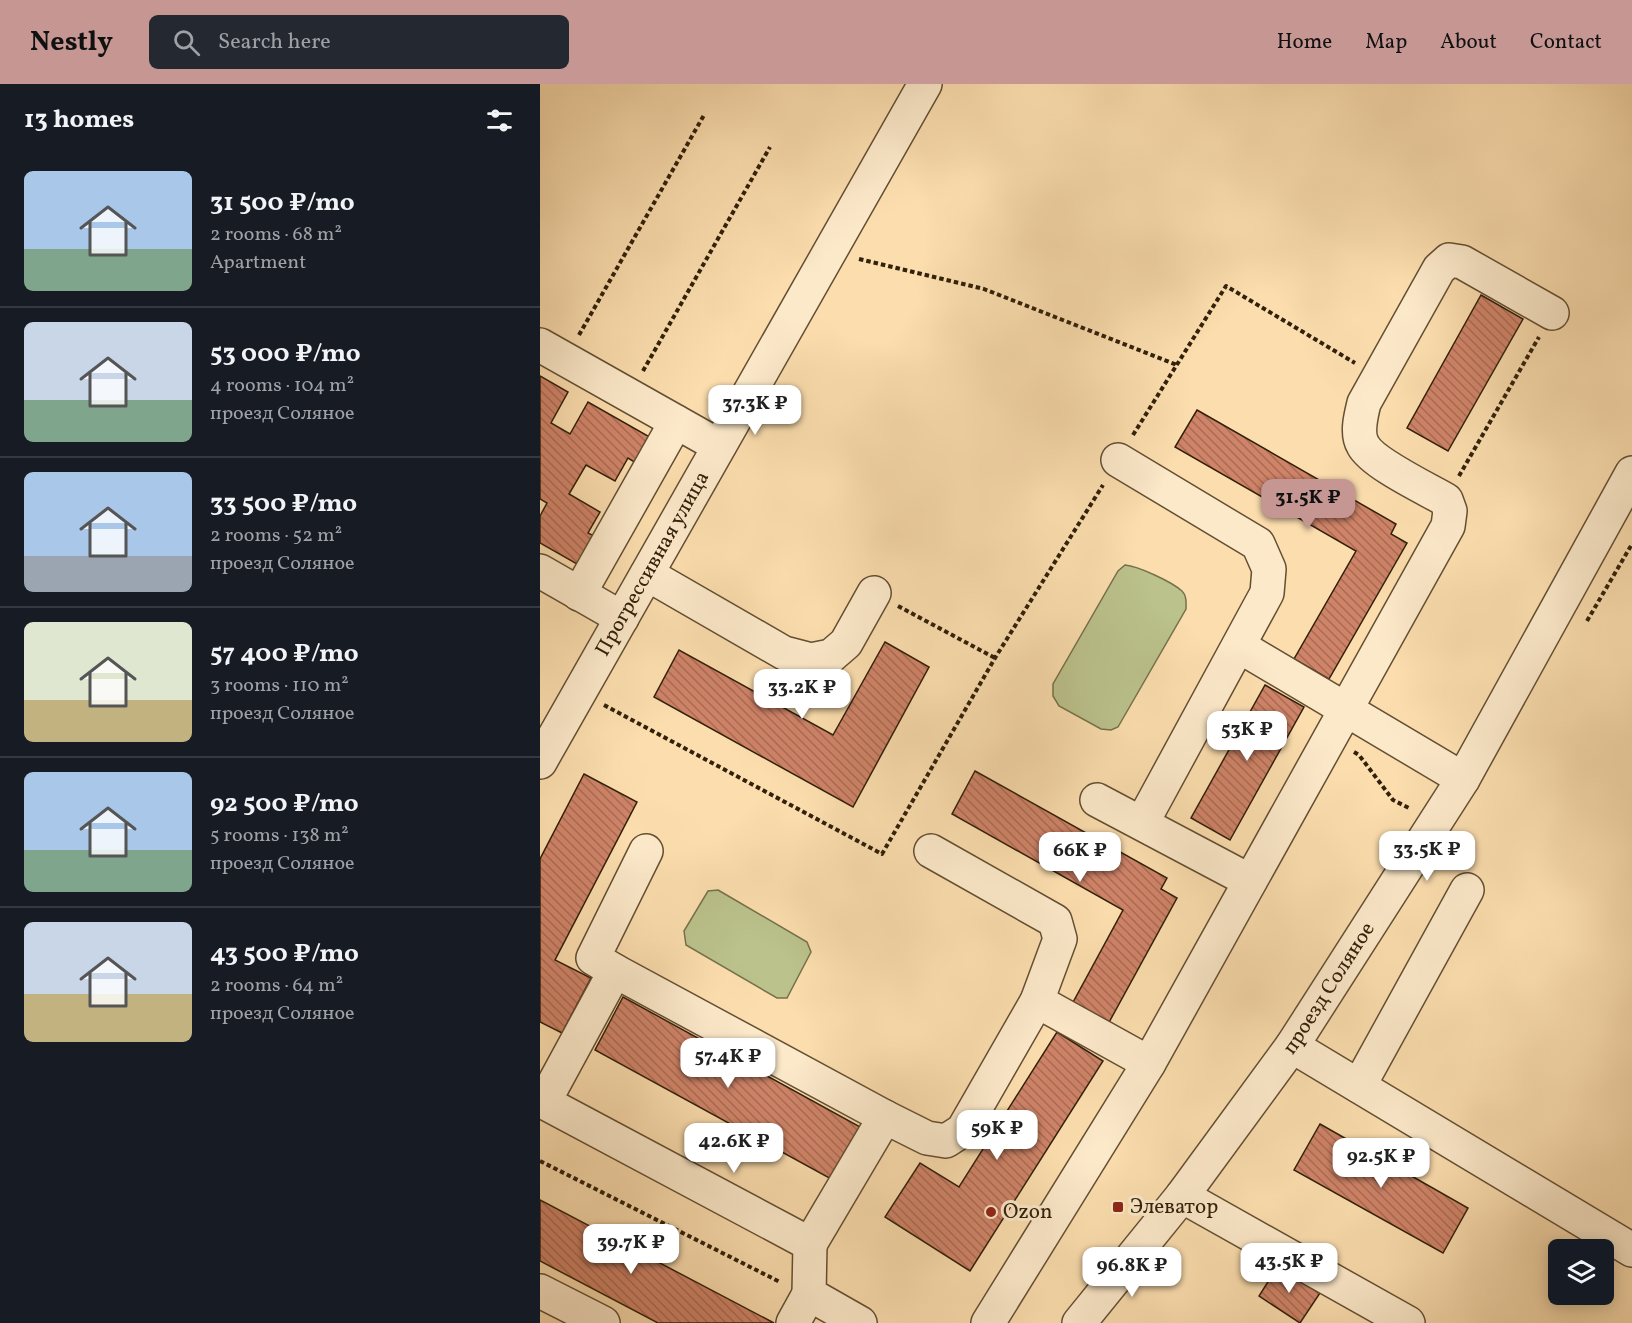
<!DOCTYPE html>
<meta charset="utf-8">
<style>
:root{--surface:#171b24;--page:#242831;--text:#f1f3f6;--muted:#9ea1a6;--line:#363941;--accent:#c59692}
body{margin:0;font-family:Vollkorn,serif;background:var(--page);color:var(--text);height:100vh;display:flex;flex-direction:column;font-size:22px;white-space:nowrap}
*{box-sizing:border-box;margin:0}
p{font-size:20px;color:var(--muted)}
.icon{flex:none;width:33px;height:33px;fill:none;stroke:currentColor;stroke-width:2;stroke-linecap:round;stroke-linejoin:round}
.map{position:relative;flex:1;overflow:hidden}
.side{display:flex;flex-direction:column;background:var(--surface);width:540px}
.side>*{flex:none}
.tools{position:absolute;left:1008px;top:1155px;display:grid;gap:12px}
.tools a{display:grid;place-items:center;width:66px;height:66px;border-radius:9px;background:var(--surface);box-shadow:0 3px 15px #0003;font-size:30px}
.price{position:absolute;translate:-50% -51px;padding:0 14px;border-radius:12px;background:#fff;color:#222;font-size:20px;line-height:39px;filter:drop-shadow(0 2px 3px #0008)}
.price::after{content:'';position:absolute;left:50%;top:36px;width:18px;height:14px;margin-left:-9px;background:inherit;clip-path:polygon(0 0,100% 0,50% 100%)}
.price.active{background:var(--accent);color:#111}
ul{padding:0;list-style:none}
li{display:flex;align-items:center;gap:18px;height:150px;padding:0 24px}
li+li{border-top:2px solid var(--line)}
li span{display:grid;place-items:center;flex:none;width:168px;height:120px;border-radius:9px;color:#555}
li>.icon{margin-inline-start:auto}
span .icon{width:72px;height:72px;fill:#fffc;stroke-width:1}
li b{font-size:26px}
h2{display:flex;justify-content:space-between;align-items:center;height:72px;padding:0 24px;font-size:26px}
header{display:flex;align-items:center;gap:36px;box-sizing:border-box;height:84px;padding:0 30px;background:var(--accent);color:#111}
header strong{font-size:28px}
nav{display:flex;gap:33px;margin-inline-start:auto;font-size:21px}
.search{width:420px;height:54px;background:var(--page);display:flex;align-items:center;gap:15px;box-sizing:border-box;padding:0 21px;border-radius:9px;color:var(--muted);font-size:22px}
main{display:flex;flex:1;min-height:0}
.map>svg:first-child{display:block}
</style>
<header>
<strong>Nestly</strong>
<div class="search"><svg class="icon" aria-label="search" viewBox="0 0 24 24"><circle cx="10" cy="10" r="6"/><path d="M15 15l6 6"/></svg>Search here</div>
<nav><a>Home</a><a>Map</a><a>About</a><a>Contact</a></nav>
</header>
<main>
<section class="side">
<h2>13 homes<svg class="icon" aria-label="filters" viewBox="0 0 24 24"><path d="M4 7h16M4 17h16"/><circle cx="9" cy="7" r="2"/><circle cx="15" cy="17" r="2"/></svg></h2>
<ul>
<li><span style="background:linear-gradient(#a9c7e8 65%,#7fa58c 0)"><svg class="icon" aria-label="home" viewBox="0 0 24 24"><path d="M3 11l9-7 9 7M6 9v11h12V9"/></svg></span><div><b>31 500 ₽/mo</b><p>2 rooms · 68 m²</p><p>Apartment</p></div></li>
<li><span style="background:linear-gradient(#c9d6e8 65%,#7fa58c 0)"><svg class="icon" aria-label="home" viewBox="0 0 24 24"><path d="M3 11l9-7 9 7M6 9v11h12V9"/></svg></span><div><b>53 000 ₽/mo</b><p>4 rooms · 104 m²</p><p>проезд Соляное</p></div></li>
<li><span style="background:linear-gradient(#a9c7e8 70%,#9aa5b1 0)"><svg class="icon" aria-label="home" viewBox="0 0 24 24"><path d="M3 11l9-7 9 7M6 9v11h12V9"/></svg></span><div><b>33 500 ₽/mo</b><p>2 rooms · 52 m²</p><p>проезд Соляное</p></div></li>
<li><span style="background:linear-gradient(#dfe7d0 65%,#c2b280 0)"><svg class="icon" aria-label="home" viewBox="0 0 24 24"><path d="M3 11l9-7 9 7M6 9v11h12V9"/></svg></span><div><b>57 400 ₽/mo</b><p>3 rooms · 110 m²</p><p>проезд Соляное</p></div></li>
<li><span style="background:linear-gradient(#a9c7e8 65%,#7fa58c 0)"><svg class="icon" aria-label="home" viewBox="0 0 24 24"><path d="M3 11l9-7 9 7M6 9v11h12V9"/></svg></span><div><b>92 500 ₽/mo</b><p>5 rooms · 138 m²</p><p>проезд Соляное</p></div></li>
<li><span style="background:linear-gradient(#c9d6e8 60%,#c2b280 0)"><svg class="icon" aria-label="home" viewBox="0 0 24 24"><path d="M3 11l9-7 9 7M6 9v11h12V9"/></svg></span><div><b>43 500 ₽/mo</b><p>2 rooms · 64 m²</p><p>проезд Соляное</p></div></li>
</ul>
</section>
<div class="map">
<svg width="1092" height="1239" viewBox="0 0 1092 1239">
<defs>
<pattern id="building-back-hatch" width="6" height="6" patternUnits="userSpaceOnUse" patternTransform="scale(1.5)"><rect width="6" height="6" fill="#cf8368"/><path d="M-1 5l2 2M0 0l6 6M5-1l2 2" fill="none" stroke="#a96b54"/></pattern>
</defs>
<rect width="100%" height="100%" fill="#fbddae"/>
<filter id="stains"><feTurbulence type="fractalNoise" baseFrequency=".00333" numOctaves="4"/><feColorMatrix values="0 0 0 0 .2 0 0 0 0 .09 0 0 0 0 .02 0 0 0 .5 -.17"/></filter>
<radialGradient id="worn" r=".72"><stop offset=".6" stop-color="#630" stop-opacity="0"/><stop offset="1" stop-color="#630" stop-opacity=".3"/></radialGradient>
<!-- green -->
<path fill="#bbc28c" stroke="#76714b" stroke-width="1.5" d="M585,481C598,482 632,498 642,507C647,512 646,519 646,525L578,643L571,646L561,645L519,622L513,612V600L578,487Z
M178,806L267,858L271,868L247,914H237L146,861L144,847L168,807Z"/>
<!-- building -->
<path fill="url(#building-back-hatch)" stroke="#31200a" stroke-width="1.5" d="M941,211L983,235L908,367L867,344Z
M0,292L28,308L11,339L30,350L48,318L115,356L101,382L88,374L75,397L46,381L29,410L60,428L48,449L60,455L44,484L0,459V432L7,419L0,415Z
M657,326L856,440L851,450L867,459L789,595L754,575L816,467L635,363Z
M345,558L389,583L313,723L114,613L139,566L293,651Z
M725,601L764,623L690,756L651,734Z
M435,687L627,794L621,805L637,814L567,942L531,922L583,826L412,730Z
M44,690L97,718L15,876L51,894L22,949L0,938V775Z
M83,913L322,1044L293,1096L55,966Z
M517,948L563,977L430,1187L345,1133L380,1079L419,1103Z
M780,1040L928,1124L903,1169L754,1086Z
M0,1116L234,1239H118L0,1177Z
M738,1182L780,1209L760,1239L719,1212Z"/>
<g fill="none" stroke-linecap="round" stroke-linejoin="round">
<defs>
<g id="minor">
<path d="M0,261L179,362"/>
<path d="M578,376L718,460L729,485L727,509L602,739"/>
<path d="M0,487L82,534"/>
<path d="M107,490L244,569L271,576L291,572L306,559L334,509"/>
<path d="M39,510L136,338"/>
<path d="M699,562L923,695"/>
<path id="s1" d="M0,678L385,0"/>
<path d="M557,716L710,797"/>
<path d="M75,887L345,1033L270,1160"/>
<path d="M497,917L609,979"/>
<path d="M752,962L1092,1166"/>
<path d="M819,1002L927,806"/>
<path d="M0,1016L270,1160L269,1210L320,1239"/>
<path d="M4,1018L75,887L53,874L106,767"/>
<path d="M345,1033L387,1054L406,1057L423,1046L497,917L520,855L515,837L391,767"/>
<path d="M642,1112L868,1239"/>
<path d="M0,1207L63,1239"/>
<path d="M253,1239L269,1210"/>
<path d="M448,1239L609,979L908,442L910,427L906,416C887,405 832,379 823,361C816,349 821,332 824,319L899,185L909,176L922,178L1012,229"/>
<path id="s2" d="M539,1239L642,1112L752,962L923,695L1092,389"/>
</g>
</defs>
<!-- minor casing -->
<use href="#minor" stroke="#644f33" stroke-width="36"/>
<!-- path -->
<path stroke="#31200a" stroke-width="4" stroke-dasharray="4.5 3" stroke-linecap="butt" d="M319,175L444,205L637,281
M39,251L164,31
M103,287L230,63
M593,351L686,202L815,279
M919,392L999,253
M358,522L455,574
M1047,537L1092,460
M64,621L342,770L455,574L563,401
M814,668L819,671L853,716L871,725
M0,1077L240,1198"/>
<!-- minor -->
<use href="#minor" stroke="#fce9ca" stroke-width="33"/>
</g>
<!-- markers -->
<g fill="#8f2418" stroke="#fce9ca" stroke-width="2">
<rect x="572" y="1117" width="12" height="12" rx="3"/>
<circle cx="451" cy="1128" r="6"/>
</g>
<g text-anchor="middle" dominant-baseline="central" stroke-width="6" stroke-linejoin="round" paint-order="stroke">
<!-- street labels -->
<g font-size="21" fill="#31200a" stroke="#fce9ca">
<text stroke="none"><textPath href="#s1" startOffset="228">Прогрессивная улица</textPath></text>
<text stroke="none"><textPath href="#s2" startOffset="418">проезд Соляное</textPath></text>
</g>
<!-- poi labels -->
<g font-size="21" fill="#31200a" stroke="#fce9ca" text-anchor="start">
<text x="590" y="1123">Элеватор</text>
<text x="463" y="1128">Ozon</text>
</g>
</g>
<rect width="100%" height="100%" filter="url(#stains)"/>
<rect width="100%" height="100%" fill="url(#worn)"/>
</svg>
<div class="tools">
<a><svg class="icon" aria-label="layers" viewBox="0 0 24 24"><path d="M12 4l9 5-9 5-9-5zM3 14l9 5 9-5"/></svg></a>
</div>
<b class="price" style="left:215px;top:352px">37.3K ₽</b>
<b class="price active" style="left:768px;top:446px">31.5K ₽</b>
<b class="price" style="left:262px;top:636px">33.2K ₽</b>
<b class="price" style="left:707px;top:678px">53K ₽</b>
<b class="price" style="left:887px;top:798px">33.5K ₽</b>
<b class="price" style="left:540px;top:799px">66K ₽</b>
<b class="price" style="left:188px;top:1005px">57.4K ₽</b>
<b class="price" style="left:457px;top:1077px">59K ₽</b>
<b class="price" style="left:194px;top:1090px">42.6K ₽</b>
<b class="price" style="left:841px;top:1105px">92.5K ₽</b>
<b class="price" style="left:91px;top:1191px">39.7K ₽</b>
<b class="price" style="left:749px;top:1210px">43.5K ₽</b>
<b class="price" style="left:592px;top:1214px">96.8K ₽</b>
</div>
</main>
